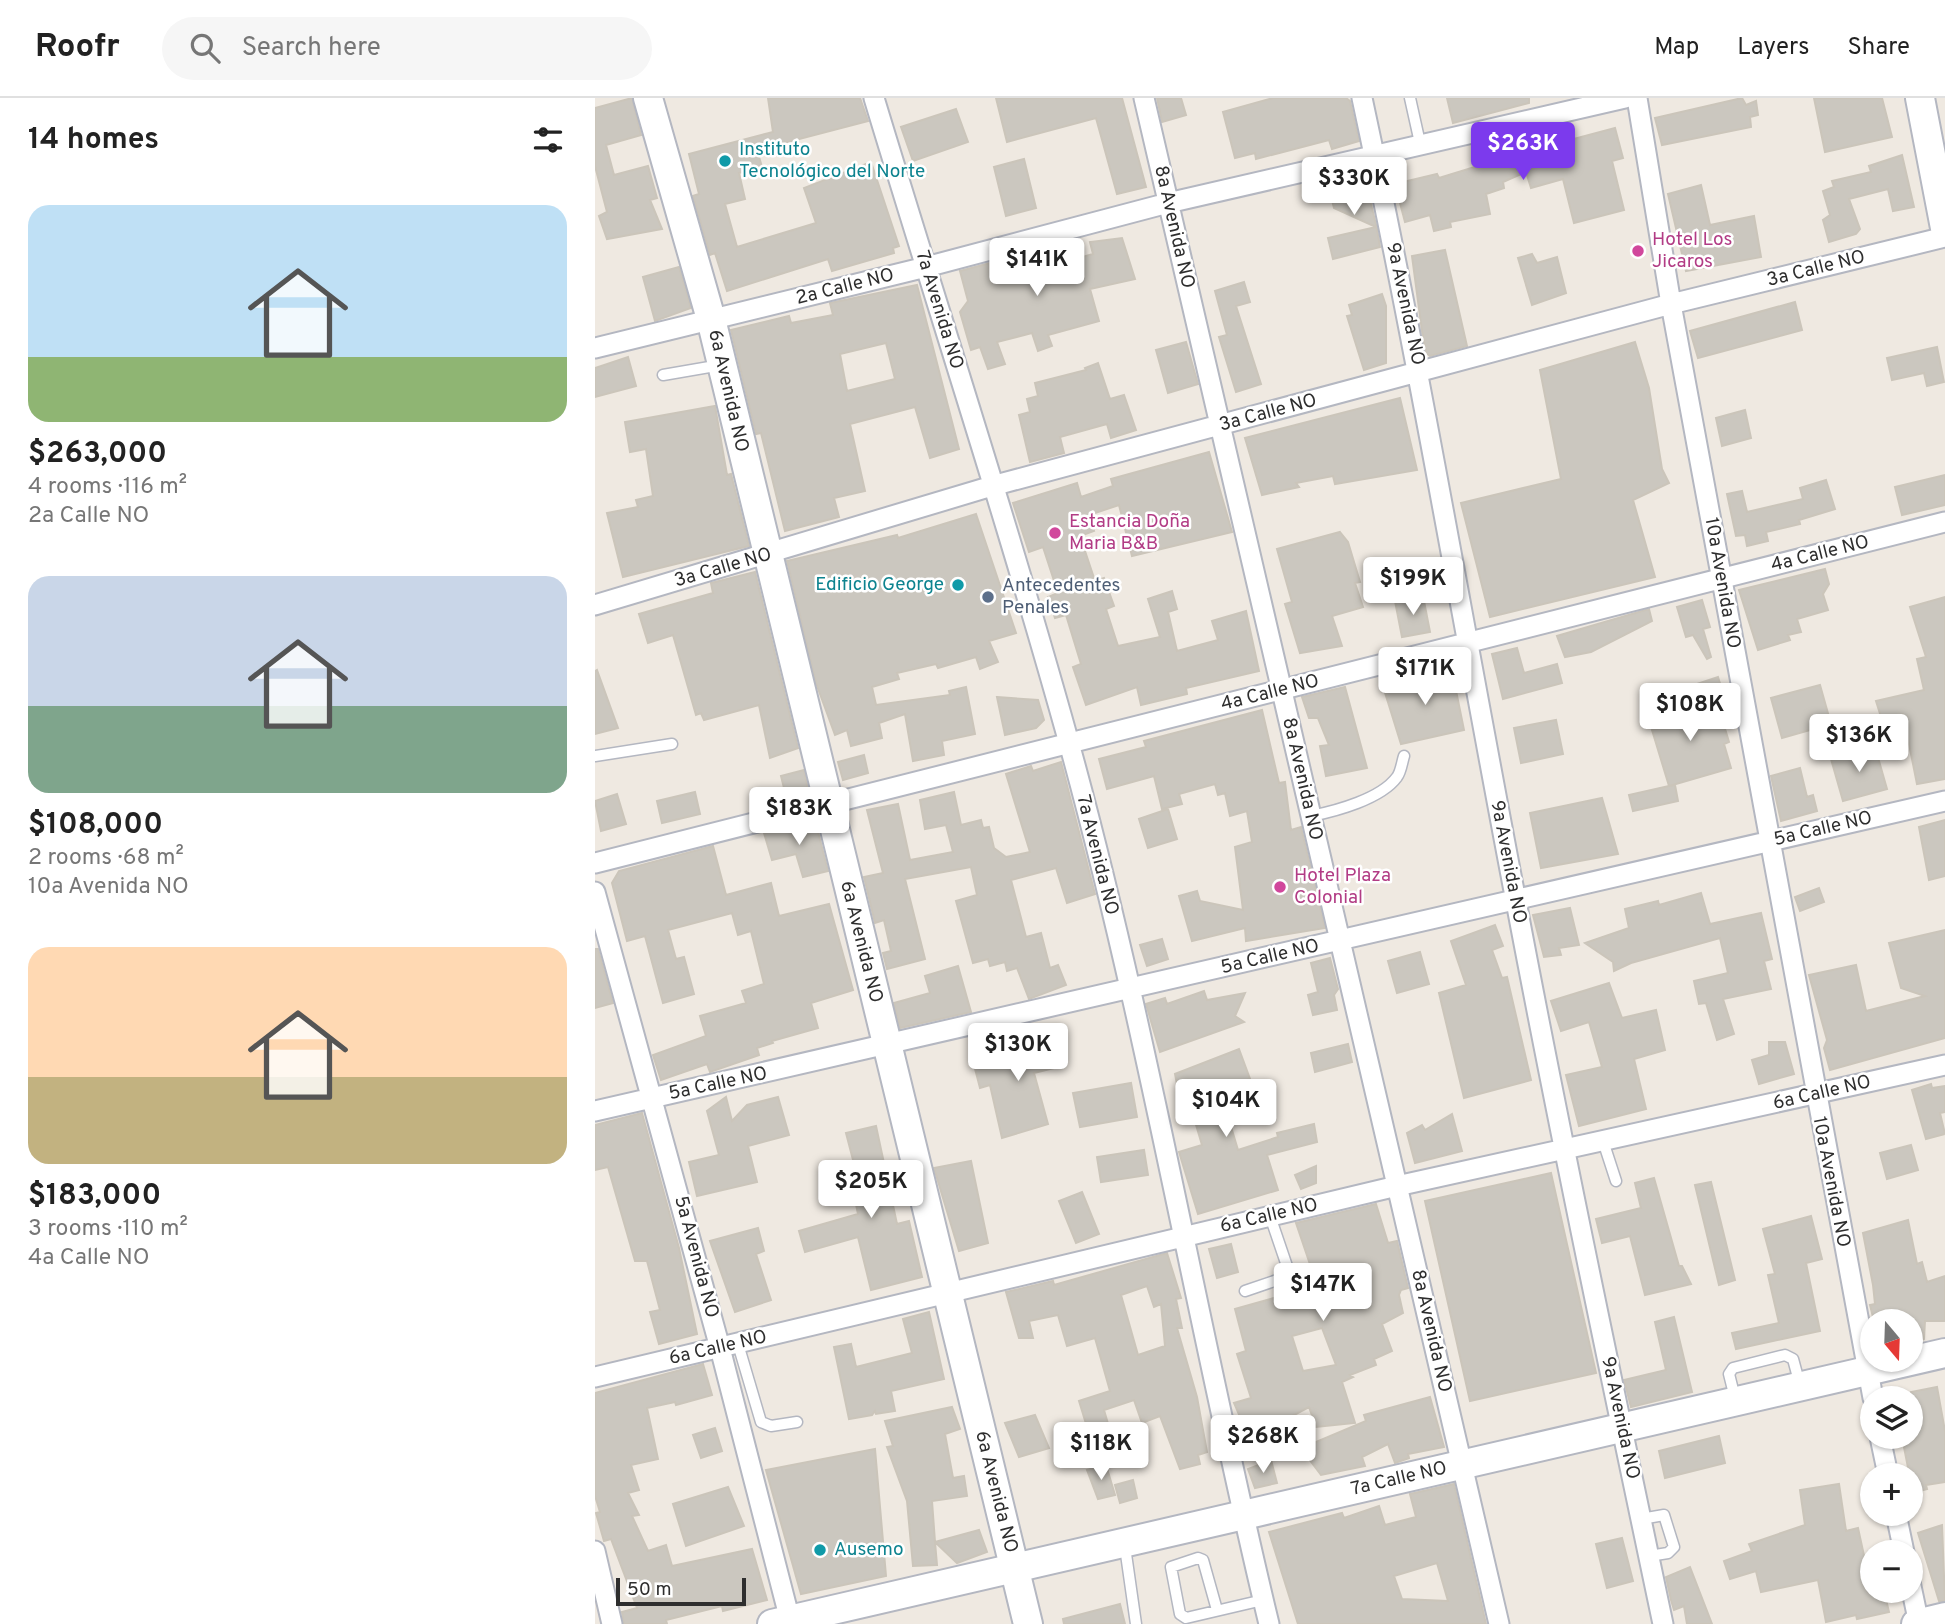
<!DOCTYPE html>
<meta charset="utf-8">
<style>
:root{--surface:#fff;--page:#f6f6f6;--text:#222;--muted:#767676;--line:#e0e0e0;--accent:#7c3aed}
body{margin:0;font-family:Overpass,sans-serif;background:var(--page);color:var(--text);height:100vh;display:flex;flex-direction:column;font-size:26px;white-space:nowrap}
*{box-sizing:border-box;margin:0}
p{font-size:23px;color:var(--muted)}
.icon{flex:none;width:38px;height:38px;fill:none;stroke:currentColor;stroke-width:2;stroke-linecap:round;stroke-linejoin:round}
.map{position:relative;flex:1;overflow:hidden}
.details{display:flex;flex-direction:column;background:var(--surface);width:595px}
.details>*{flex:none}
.needle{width:46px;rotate:161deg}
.controls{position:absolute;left:1265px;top:1211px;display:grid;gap:14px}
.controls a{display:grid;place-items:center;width:63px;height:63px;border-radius:50%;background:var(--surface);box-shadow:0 2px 5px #0004;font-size:35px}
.scale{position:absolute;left:21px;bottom:18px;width:130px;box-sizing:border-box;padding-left:7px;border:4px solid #2e2e2e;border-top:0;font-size:19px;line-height:24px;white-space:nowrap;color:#2e2e2e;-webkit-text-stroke:5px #fff;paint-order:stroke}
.price{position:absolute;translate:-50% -60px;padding:0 16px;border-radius:7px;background:#fff;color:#222;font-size:23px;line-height:46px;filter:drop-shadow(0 2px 4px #0008)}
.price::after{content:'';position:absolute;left:50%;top:42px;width:21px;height:16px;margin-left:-10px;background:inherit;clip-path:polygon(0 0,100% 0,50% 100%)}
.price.current{background:var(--accent);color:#fff}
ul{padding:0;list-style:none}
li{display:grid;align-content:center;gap:14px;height:371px;padding:0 28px}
li span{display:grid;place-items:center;height:217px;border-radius:21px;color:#555}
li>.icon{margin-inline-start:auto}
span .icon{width:126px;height:126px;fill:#fffc;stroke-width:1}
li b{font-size:30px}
h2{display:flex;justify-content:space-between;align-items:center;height:84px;padding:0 28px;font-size:30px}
header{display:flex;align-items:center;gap:42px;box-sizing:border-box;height:98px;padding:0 35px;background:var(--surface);border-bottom:2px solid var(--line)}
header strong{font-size:33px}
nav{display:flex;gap:38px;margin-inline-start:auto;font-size:24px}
.search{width:490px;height:63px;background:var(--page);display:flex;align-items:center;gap:18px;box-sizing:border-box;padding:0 24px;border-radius:38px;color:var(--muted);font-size:26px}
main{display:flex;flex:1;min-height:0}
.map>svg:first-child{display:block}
</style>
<header>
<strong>Roofr</strong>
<div class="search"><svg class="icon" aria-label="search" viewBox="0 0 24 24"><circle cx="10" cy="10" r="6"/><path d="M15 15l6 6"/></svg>Search here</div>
<nav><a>Map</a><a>Layers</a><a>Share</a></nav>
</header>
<main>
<section class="details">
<h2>14 homes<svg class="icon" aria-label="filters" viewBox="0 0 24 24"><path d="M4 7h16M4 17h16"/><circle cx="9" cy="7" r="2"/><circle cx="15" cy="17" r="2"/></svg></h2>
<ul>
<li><span style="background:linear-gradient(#bfe0f5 70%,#8fb573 0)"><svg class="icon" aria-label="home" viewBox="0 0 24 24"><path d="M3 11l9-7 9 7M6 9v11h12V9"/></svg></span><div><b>$263,000</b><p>4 rooms · 116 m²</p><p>2a Calle NO</p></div></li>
<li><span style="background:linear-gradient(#c9d6e8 60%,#7fa58c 0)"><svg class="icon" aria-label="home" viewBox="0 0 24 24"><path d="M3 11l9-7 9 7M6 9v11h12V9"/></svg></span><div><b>$108,000</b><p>2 rooms · 68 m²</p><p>10a Avenida NO</p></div></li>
<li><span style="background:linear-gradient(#ffd9b3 60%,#c2b280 0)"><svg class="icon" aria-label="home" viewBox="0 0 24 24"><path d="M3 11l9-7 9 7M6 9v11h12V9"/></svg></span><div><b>$183,000</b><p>3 rooms · 110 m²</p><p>4a Calle NO</p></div></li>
</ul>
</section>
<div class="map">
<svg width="1350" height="1526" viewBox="0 0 1350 1526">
<rect width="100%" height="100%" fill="#efe9e1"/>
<!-- building -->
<path fill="#cbc7bf" stroke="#cbc5ba" stroke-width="2" fill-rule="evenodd" d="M37,0L46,37L11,47L19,77L53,68L62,100L55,102L67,131L12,141L4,118L12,114L0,68V10Z
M173,0H265L273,23L162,52L167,69L144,75L150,101L130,106L142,149L221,125L209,90L276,64L304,148L298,150L299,155L237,173L233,161L132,193L120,155L115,157L98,98L104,96L94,56L178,34Z
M401,0H527L551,89L522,96L501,20L412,44Z
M562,0H586L591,17L567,24Z
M678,0H751L755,3L764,43L737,51L734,42L661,61L660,55L640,60L628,14Z
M852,0H934V5L858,25Z
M1147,0L1151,7L1161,3L1163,17L1155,19L1156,29L1067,47L1060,20Z
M1219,0H1287L1297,39L1230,54Z
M361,11L373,44L318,63L306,29Z
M1020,30L1028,60L1017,63L1029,112L979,125L968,81L936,90L931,74L908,84L909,90L891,96L895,116L855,124L856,129L839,133L835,117L810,124L800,86L842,76L844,80L883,68V62L915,57L917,67L934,53Z
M1307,57L1319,109L1298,113L1293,91L1254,101L1265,131L1261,136L1234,144L1228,122L1235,117L1228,93L1239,89L1237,83L1276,74L1274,68Z
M429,61L441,110L411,118L399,69Z
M769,77L782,131L785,149L738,161L733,140L781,129L739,110L733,86Z
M1106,87L1115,127L1159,118L1166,159L1091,173L1073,96Z
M527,140L540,181L495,191L504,223L453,237L457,248L443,253L437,235L402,244L410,266L393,271L385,249L376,252L365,214L373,203L365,173L414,160L420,178L498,156L495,144Z
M850,152L872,248L835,258L831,255L827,233L817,158Z
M937,156L942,165L962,159L971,195L937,207L923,160Z
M84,169L96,210L60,223L48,179Z
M649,184L655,204L641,208L666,286L641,294L624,239L632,237L620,193Z
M322,187L364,351L335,360L320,309L255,326L270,393L239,400L244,419L190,433L166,335L161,336L136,232L194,218L196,225L238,217L235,205ZM291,245L300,281L252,293L245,256Z
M787,196L791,208V265L769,272L752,218L757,217L754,207Z
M1200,204L1207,232L1103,260L1095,233Z
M591,244L603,286L573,295L561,252Z
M1040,244L1054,290L1067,371L1074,385L1038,402L1060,479L895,519L866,405L966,381L945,272Z
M1342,249L1349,284L1332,288L1329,275L1297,282L1292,260Z
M33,259L41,288L0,299V270Z
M503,265L515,301L529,297L541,332L516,340L512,326L465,339L469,355L435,364L424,317L435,314L432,301L443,298L440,285L491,272L490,270Z
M805,300L822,372L740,386L738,378L701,385L704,389L667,397L650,340Z
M120,308L132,377L136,376L154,448L28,479L12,415L43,409L41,402L58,398L51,351L35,354L30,324Z
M1150,312L1156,340L1127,348L1121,320Z
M614,354L637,434L537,458L524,407L494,417L499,433L485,438L500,483L509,480L519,508L511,511L523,548L565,539L553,501L577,493L582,511L573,514L582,553L623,542L617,523L651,513L664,573L591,590L592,596L546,607L542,589L491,607L478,569L486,566L471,517L460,520L453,499L463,495L448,449L434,454L418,405L482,385L486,399L518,388L516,381Z
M1350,377V407L1307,417L1300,389Z
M1231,382L1240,411L1204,422L1205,426L1171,434L1173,443L1152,448L1150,437L1141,438L1132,396L1147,393L1152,414L1208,401L1205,390Z
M381,416L421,535L394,543L403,564L385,571L381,559L343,570L341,566L302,575L304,581L277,589L281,607L355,597L354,593L371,589L380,636L347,643L349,657L318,663L310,616L284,625L287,640L256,648L252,632L240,637L221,585L192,463L302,437L303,440Z
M745,434L753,444L765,484L760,485L768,509L737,518L747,548L705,555L690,506L697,504L682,451Z
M1230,471L1234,486L1228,496L1233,512L1202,521L1206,534L1193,537L1195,542L1163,552L1144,492Z
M160,474L203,650L175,660L164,607L109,622L106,615L101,617L78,537L53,545L44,516L118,495L116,485Z
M828,498L835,534L807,539L800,503Z
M1350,499V681L1322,686L1308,616L1287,622L1281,603L1329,592L1322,561L1331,559L1315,509Z
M1107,502L1115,529L1108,531L1116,559L1112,561L1098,537L1091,539L1082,509Z
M1054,511L1057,523L996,554L970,559L962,538Z
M922,550L929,575L962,566L967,585L908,601L897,556Z
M856,568L869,632L806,646L788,588L805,582L807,588L833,580L831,574Z
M2,572L23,630L0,636V573Z
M1123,579L1132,608L1124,611L1134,644L1129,646L1136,670L1074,688L1080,687L1083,703L1038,713L1034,697L1074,688L1057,632L1090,623L1081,593Z
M1225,587L1236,626L1187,640L1176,600Z
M750,589L772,670L731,678L725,648L734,647L723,620H714L707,599Z
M402,599L443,602L449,622L441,630L410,637Z
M667,612L684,685L690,684L696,732L706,729L730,830L651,843L650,830L597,843L584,798L602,793L605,803L648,812L640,749L657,744L652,713L635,718L630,695L623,697L620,686L584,696L587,706L567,711L559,678L512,691L504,661L551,649L549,643Z
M961,622L968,656L926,665L919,630Z
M1280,649L1292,691L1248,703L1236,661Z
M269,657L273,675L248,682L243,664Z
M466,664L500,796L472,805L461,770L416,782L431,839L446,835L455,870L463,867L471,887L434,901L422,870L412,873L410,864L395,868L393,861L378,865L361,803L382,797L376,769L310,781L330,861L292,871L288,855L296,853L289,822L280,825L269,779L288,775L272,712L303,706L315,762L358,754L351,727L330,731L325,702L359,694L366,727L386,722L388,730L394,729L399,750L411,759L435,754L411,676L436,668L438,673Z
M1205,670L1212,699L1218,697L1222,713L1186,723L1176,678Z
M209,672L213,692L191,698L186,678Z
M100,694L105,716L67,725L62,703Z
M22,696L31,726L6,733L0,703Z
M1007,700L1023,756L946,770L935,715Z
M573,711L582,741L553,750L544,721Z
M220,722L233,773L208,779L201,756L177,762L169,735Z
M1350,722V778L1334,782L1324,729Z
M118,748L131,797L176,785L184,818L234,806L258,892L216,905L223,930L177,943L178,945L162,950L164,957L115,974L112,966L66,982L58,957L111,938L105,918L151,905L147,893L169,886L156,833L143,837L137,815L73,832L81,861L89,859L99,896L68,905L50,838L32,843L17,785L24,773Z
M1224,790L1229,804L1205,813L1200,799Z
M1106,795L1115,826L1166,815L1177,861L1169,863L1176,891L1128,901L1139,936L1122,942L1111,905L1104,906L1099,883L1133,875L1125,840L1036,865L1019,873L1018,864L990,845L1034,830L1030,811L1063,803L1064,807Z
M975,810L984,847L964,850L966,857L949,859L938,817Z
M900,827L908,848L897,852L907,880L912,879L936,982L869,1000L844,895L871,887L856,843Z
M1350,832V940L1235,972L1229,950L1232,942L1214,877L1261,867L1271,913L1330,898L1306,890L1294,845Z
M567,841L573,861L552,868L545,847Z
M0,851H3L18,905L0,910Z
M825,854L834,886L802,895L793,863Z
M735,860L743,891L739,897L742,912L718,917L713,897L723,894L716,865Z
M363,868L376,914L305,930L299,905L335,895L330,878Z
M1014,885L1027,920L1061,912L1070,952L1039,961L1051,1011L984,1028L971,977L1007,969L994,924L966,933L956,903Z
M609,893L612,902L650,895L640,918L649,924L565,954L551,906L570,900L572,906Z
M459,937L467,968L439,975L453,1026L407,1040L395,987L385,990L377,959Z
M1174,944H1190L1199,976L1164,986L1157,962L1174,957Z
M753,946L757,964L720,974L716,955Z
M644,951L655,981L625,992L643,1052L683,1039L682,1035L719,1026L722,1044L672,1057L683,1092L603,1116L584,1054L607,1047L599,1020L589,1023L580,976Z
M536,985L542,1019L485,1029L478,995Z
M1336,986L1337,990L1350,988V1014L1345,1015L1350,1036L1331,1041L1317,992Z
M131,999L137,1023L152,1007L183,999L194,1037L153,1048L162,1084L102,1098L94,1064L124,1057L112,1013Z
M47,1015L84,1150L102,1236L64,1246L55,1214L65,1212L52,1163H40L13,1069L0,1072V1027Z
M857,1016L867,1053L820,1065L812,1035L827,1027L830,1032Z
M281,1028L302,1126L314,1123L327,1179L276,1192L263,1139L210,1154L204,1133L263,1116L256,1082L263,1081L251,1035Z
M1316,1047L1323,1072L1292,1081L1285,1055Z
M549,1052L553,1077L506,1084L502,1059Z
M376,1063L393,1145L364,1153L339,1070Z
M721,1068V1085L706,1091L700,1077Z
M956,1075L1001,1275L875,1303L830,1103Z
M1059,1080L1084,1168H1087L1096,1186L1050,1197L1035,1138L1007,1145L1001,1121L1046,1110L1040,1085Z
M1116,1084L1140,1182L1124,1187L1100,1087Z
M487,1094L504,1136L481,1145L464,1103Z
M781,1106L793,1145L802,1143L813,1190L806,1192L804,1197L808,1215L787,1226L797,1253L779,1261L781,1267L755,1277L758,1279L747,1284L760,1325L721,1329L714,1309L669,1333L664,1324L649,1328L639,1305L656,1300L642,1256L651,1253L640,1211L704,1193V1186L720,1181L701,1125ZM727,1230L741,1267L708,1273L697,1238Z
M1216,1118L1227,1161L1211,1165L1225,1233L1141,1251L1137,1235L1184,1225L1173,1177L1180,1176L1168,1131Z
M1313,1122L1322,1166L1327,1164L1332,1184L1350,1178V1223H1330L1329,1241L1316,1246V1223H1279L1275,1207L1280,1206L1278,1187L1268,1135Z
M163,1130L169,1153L161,1156L176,1202L140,1214L115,1143Z
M636,1146L643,1174L622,1180L614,1151Z
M572,1155L586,1200L581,1201L587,1230H582L602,1299L612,1354L603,1357L605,1366L585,1371L565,1318L547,1325L539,1302L509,1312L516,1336L496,1342L484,1303L515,1293L500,1240L472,1248L463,1217L434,1223L438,1240H424L411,1194L458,1183L459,1187ZM552,1188L559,1209L566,1206L570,1248L543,1257L526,1197Z
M334,1214L349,1281L296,1293L300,1313L281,1316L280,1313L277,1317L254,1321L239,1249L256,1246L261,1269L317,1255L308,1221Z
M1079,1219L1097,1294L1036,1309L1029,1282L1071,1272L1060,1224Z
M108,1266L117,1297L81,1307L80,1304L52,1310L63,1361L36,1367L44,1392L33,1395L44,1417L37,1418L53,1453L71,1447L77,1468L157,1451L172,1502L128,1513L127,1508L71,1522L72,1526H29L27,1514L42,1510L16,1441L9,1443L1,1415L5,1414L0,1398V1295Z
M1342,1289L1350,1333V1384L1331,1387L1332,1391L1318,1395L1307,1339H1316V1294Z
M835,1299L849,1349L813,1356L814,1360L800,1365L793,1346L767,1359L770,1368L726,1377L714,1361L709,1349L771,1323L769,1317Z
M357,1309L365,1331L350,1336L358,1380L369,1378L372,1398L337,1403L340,1444L384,1432L392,1454L362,1465L340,1444L342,1467L318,1468L312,1403L292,1349L298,1348L290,1323Z
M440,1317L454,1350L424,1359L410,1325Z
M120,1330L127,1353L106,1360L98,1337Z
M1124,1338L1130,1365L1070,1380L1064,1353Z
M280,1351L291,1478L206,1496L171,1372Z
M676,1362L682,1385L660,1390L653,1371Z
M511,1367L520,1397L503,1401L492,1372Z
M538,1382L542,1400L525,1405L520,1387Z
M859,1386L891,1526H703L674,1434L747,1415L749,1420L784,1408L790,1427L821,1419L815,1396ZM842,1465L853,1503L807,1501L799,1478Z
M1244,1386L1251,1433L1263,1430L1273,1476L1278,1475V1493H1289L1294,1514L1262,1521L1261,1517L1231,1524L1223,1482L1166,1494L1161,1473L1135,1481L1129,1463L1157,1453L1154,1446L1210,1427L1205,1392Z
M133,1389L149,1428L91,1448L78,1406Z
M1347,1427L1350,1503H1344L1323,1435Z
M1027,1440L1038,1483L1012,1490L1001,1446Z
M1095,1469L1117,1526H1092L1089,1508L1079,1512L1076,1502L1071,1479Z
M525,1506L530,1526H469L468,1521Z"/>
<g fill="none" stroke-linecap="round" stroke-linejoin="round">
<defs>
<path id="lane" d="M815,0L825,45
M68,277L126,267
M0,658L77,646
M716,718C741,713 786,701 802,679C806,674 807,664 809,658
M1008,1043L1021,1083
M650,1193L688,1180L693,1171L675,1118
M143,1246L166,1324L176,1328L202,1324
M1140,1300L1134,1276L1138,1270L1190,1257L1198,1261L1205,1287
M1046,1421L1069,1417L1079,1449L1073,1455L1054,1458
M530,1449L541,1526
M622,1512L608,1462L603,1460L576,1469L585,1516L591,1520L668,1502"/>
<path id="street" d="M279,0C344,215 414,429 474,645C554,935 603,1233 674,1526
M549,0L904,1526
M767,0C824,265 869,532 920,798C966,1042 1017,1284 1068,1526
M1042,0L1076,206L1278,1300
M0,250L331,169L573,105L1030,0
M0,507L397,388L1076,206L1350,139
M0,765L1350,424
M0,794L125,1250L196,1526
M0,1013L1350,703
M0,1279L802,1088L1350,967
M1285,1339L1293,1377
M1301,1416L1309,1454
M0,1453L17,1526
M1316,1488L1324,1526"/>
<path id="secondary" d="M53,0L116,221L433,1526
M1325,0L1350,130
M177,1526L1350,1255
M1321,1526L1350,1519"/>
</defs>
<!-- lane casing -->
<use href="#lane" stroke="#b4b7c1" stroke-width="13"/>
<!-- street casing -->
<use href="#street" stroke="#b4b7c1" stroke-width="23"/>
<!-- secondary casing -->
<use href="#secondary" stroke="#b4b7c1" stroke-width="32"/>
<!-- lane -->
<use href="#lane" stroke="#fff" stroke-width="10"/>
<!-- street -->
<use href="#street" stroke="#fff" stroke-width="19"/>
<!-- secondary -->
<use href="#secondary" stroke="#fff" stroke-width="28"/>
</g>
<!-- markers -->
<g fill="#0f9aa8" stroke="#fff" stroke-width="2.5">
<circle cx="130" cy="63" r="7"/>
<circle cx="363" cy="487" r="7"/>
<circle cx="225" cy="1452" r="7"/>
</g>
<g fill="#d1479c" stroke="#fff" stroke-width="2.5">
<circle cx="1043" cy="153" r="7"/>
<circle cx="460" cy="435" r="7"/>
<circle cx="685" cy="789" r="7"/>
</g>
<circle fill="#5c6f8a" stroke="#fff" stroke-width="2.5" cx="393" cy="499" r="7"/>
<g text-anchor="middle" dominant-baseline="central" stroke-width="5" stroke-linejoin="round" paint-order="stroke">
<!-- culture labels -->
<g font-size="19" fill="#0d838f" stroke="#fff" text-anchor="start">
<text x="144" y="52">Instituto<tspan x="144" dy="22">Tecnológico del Norte</tspan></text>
<text x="349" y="487" text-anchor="end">Edificio George</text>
<text x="239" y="1452">Ausemo</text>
</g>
<!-- street labels -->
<g font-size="19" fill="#2e2e2e" stroke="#fff">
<text transform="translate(579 129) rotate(77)">8a Avenida NO</text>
<text transform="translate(1221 171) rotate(-14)">3a Calle NO</text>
<text transform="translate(250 189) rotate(-14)">2a Calle NO</text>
<text transform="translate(810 206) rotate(78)">9a Avenida NO</text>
<text transform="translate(344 212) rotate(73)">7a Avenida NO</text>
<text transform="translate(133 293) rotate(77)">6a Avenida NO</text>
<text transform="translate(673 315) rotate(-15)">3a Calle NO</text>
<text transform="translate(1225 456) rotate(-14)">4a Calle NO</text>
<text transform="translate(128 470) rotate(-16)">3a Calle NO</text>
<text transform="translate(1127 485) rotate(80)">10a Avenida NO</text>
<text transform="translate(675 595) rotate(-14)">4a Calle NO</text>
<text transform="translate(707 681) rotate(77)">8a Avenida NO</text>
<text transform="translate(1228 731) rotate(-13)">5a Calle NO</text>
<text transform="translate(502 757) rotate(76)">7a Avenida NO</text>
<text transform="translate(913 764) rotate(79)">9a Avenida NO</text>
<text transform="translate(266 844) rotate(76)">6a Avenida NO</text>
<text transform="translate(675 859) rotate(-13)">5a Calle NO</text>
<text transform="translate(123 986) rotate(-12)">5a Calle NO</text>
<text transform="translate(1227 995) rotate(-13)">6a Calle NO</text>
<text transform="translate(1236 1084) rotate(79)">10a Avenida NO</text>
<text transform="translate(674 1118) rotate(-13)">6a Calle NO</text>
<text transform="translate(101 1159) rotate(75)">5a Avenida NO</text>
<text transform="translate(836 1233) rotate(77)">8a Avenida NO</text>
<text transform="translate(123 1250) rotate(-13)">6a Calle NO</text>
<text transform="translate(1025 1320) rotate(78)">9a Avenida NO</text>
<text transform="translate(804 1381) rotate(-13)">7a Calle NO</text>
<text transform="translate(401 1394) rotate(76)">6a Avenida NO</text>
</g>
<!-- hotel labels -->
<g font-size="19" fill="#b23c85" stroke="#fff" text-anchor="start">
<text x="1057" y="142">Hotel Los<tspan x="1057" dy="22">Jicaros</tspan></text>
<text x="474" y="424">Estancia Doña<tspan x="474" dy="22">Maria B&amp;B</tspan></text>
<text x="699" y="778">Hotel Plaza<tspan x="699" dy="22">Colonial</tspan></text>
</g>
<!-- service labels -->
<g font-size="19" fill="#4e5e75" stroke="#fff" text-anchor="start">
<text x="407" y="488">Antecedentes<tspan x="407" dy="22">Penales</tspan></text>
</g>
</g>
</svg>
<div class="controls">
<a><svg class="needle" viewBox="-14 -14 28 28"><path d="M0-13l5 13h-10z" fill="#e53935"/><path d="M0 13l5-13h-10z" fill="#767676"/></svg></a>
<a><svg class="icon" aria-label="layers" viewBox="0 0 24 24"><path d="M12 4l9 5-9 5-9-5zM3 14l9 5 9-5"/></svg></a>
<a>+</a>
<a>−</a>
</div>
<div class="scale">50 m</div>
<b class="price current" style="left:928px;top:84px">$263K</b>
<b class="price" style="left:759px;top:119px">$330K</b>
<b class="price" style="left:442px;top:200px">$141K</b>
<b class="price" style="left:818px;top:519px">$199K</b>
<b class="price" style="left:830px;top:609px">$171K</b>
<b class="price" style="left:1095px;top:645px">$108K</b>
<b class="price" style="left:1264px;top:676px">$136K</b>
<b class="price" style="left:204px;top:749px">$183K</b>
<b class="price" style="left:423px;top:985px">$130K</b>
<b class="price" style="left:631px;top:1041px">$104K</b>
<b class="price" style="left:276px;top:1122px">$205K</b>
<b class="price" style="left:728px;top:1225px">$147K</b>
<b class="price" style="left:668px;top:1377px">$268K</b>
<b class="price" style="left:506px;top:1384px">$118K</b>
</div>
</main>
